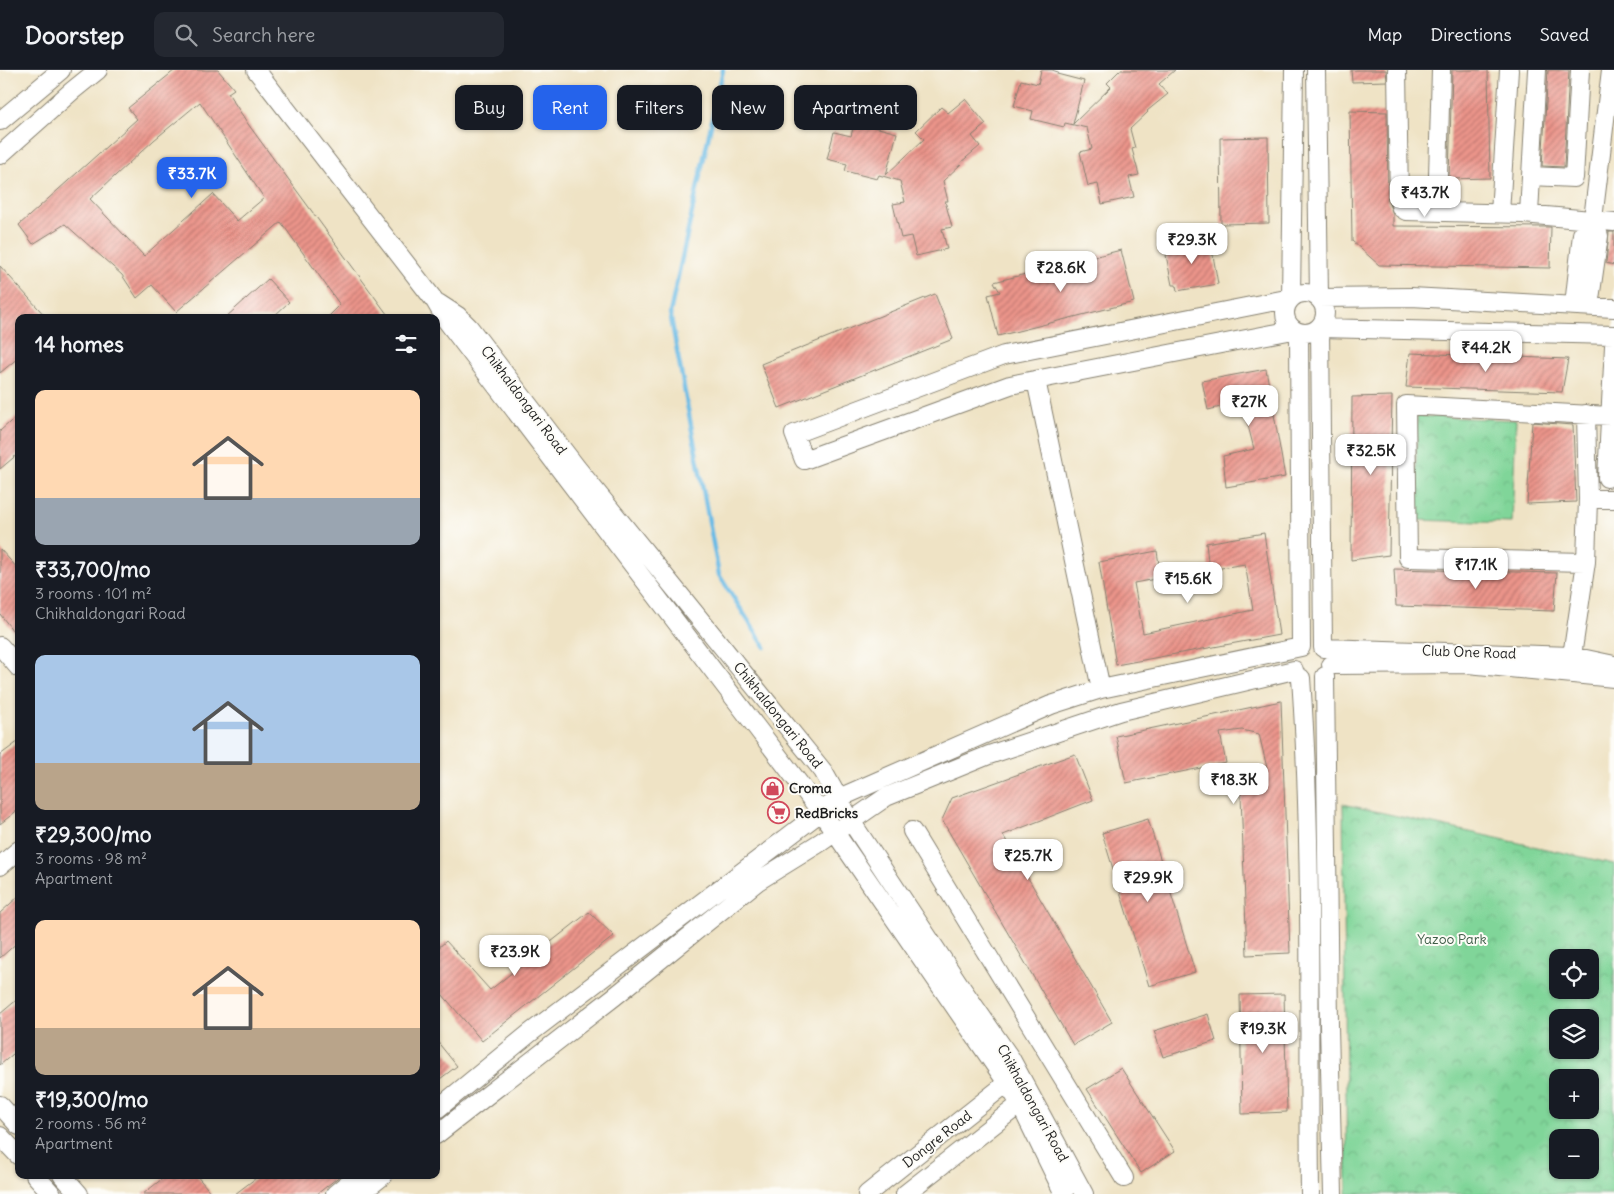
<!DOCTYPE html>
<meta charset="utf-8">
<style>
:root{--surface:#171b24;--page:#242831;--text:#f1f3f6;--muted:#9ea1a6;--line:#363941;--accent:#2563eb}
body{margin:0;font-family:Delius,sans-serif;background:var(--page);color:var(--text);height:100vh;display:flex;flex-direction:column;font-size:19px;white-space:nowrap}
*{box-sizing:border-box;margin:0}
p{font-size:16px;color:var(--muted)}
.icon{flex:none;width:28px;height:28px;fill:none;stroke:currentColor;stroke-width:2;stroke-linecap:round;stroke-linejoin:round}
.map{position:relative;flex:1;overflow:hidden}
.details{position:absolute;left:15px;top:244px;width:425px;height:865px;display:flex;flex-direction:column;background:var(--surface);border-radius:10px;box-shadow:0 1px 4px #0004}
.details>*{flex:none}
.banner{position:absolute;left:455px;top:15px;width:475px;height:45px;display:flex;gap:10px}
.tools{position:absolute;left:1549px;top:879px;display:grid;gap:10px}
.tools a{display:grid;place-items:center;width:50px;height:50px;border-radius:10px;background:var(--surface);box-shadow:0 1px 4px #0004;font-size:25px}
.price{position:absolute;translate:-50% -42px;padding:0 11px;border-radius:10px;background:#fff;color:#222;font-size:16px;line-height:32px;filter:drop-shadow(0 1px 2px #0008)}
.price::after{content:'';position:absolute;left:50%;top:30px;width:15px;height:11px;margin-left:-8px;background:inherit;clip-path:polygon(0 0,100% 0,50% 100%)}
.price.on{background:var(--accent);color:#fff}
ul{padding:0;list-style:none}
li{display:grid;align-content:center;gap:10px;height:265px;padding:0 20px}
li span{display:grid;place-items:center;height:155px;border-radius:10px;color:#555}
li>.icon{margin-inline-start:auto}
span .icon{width:90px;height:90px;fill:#fffc;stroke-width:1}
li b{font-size:21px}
h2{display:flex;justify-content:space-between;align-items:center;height:60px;padding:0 20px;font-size:21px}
.chip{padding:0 18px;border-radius:10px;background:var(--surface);box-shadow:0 1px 4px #0004;font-size:18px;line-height:45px}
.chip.on{background:var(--accent);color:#fff}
header{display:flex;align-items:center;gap:30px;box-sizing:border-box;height:70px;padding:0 25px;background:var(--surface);border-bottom:1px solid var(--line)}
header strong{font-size:24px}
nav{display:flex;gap:28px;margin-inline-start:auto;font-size:18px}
.search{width:350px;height:45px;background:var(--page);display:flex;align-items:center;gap:12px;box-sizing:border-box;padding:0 18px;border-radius:10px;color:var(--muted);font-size:19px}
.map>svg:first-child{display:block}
</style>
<header>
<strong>Doorstep</strong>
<div class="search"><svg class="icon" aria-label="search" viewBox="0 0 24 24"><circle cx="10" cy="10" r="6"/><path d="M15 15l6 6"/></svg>Search here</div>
<nav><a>Map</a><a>Directions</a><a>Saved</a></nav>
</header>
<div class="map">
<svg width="1614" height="1124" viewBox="0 0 1614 1124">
<defs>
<pattern id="park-crowns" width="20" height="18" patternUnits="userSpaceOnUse" patternTransform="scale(1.25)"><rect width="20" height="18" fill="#80d599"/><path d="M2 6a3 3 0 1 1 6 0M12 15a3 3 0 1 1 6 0" fill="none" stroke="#6eb683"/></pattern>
<pattern id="building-hatch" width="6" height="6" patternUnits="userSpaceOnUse" patternTransform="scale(1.25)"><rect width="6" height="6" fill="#eb948a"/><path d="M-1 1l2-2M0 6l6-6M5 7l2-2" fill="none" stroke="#be7870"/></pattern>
</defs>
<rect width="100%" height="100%" fill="#fdfcf7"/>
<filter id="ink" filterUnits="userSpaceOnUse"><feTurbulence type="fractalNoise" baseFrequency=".02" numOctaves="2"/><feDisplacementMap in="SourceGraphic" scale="10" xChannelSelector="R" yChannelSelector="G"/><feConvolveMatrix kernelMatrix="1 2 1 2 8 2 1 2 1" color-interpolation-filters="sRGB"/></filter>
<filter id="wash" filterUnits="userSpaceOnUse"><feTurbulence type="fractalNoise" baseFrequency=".0096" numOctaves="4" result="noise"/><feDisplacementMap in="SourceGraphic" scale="20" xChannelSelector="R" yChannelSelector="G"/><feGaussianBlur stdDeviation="1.12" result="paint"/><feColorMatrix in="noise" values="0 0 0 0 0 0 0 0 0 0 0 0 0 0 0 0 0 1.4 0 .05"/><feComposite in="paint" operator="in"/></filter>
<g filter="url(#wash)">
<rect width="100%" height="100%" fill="#efe3c5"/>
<!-- park -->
<path fill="url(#park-crowns)" stroke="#4e785a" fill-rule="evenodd" d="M1417,346L1516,350L1512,453L1415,450Z
M1343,734L1614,794V1124H1347ZM1558,888H1590V920H1558ZM1558,948H1590V980H1558ZM1558,1008H1590V1040H1558ZM1558,1068H1590V1100H1558Z"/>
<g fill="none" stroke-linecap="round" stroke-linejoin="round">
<!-- stream -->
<path stroke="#6abbe5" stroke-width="4.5" d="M723,0L670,243L719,505L765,577"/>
</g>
<g id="blocks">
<!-- building -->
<path fill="url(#building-hatch)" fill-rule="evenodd" d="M175,0H218L234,19L228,23L248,54L390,248H327L340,235L281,152L176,242L152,215L137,228L122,205L65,154L33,174L19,155L137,49L128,38ZM200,32L264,128L237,151L213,124L144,186L90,129L154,70Z
M1041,0H1052L1058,2L1057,4L1084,11L1073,54L1111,17L1107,13L1120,0H1175L1159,14L1168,24L1147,41L1148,42L1130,59L1135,78L1132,79L1139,105L1129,107L1134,127L1102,134L1098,114L1088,116L1080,82L1092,79L1087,58L1065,53L1064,57L1031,49L1033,41L1014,36L1021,10L1038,14Z
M1351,0H1386L1387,11L1352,12Z
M1452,0H1488L1490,108L1449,109Z
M1548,0H1569L1564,97L1542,96Z
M965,29L986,54L972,66L980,76L960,93L961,94L943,111L948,131H945L952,157L942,159L947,179L916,186L911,166L901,168L893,134L905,132L900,111L879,105L877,109L845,101L847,94L827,89L834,62L851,66L855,50L871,54V56L897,63L886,105L924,69L916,61L941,37L948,43Z
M1350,41L1387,42L1388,131L1393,144V156L1551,157L1550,198L1379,195L1352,171Z
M1268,67L1269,153L1221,154L1220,68Z
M1609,162H1614V195L1606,193Z
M1210,168L1218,214L1177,221L1176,215H1172L1166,185L1173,183L1171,175Z
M1121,180L1134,232L998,266L988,225L1000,222L994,212Z
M0,196L47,248H19V287L0,303Z
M268,209L289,232L272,248H225Z
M935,224L953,269L779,338L761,294Z
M1410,283L1568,289L1562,322L1406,317Z
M1266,299L1285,407L1226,417L1223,386L1254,379L1242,332L1208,340L1202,311Z
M1392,326L1389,485L1351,490L1352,327Z
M19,344V383L0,399V361Z
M1532,352L1573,355L1576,432L1527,434Z
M1264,463L1279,565L1116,595L1099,492L1157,481L1161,508L1134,513L1143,563L1253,540L1245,494L1209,500L1206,473Z
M0,479L19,500V569L0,544Z
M1394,499L1557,503L1554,541L1396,536Z
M1281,631L1290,883L1247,885L1240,699L1267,698L1259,664L1242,660L1220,663L1226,693L1126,713L1116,666Z
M19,671V739L0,754V685Z
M1075,684L1093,730L1003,765L1112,952L1073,975L942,750L952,728Z
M1148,749L1195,902L1149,916L1102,763Z
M19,826V871L0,888V843Z
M589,842L614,866L482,971L436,917V880L446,871L490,920Z
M1284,924L1287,1042L1242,1044L1240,925Z
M19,928V979L0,995V944Z
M1208,944L1216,971L1163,987L1154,961Z
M436,970L457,996L436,1012Z
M1121,998L1175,1081L1141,1103L1087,1019Z
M167,1105H196L212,1124H143Z
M260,1105H341L317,1124H235Z"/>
</g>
</g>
<g filter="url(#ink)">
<use href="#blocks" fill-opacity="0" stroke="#868070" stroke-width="1"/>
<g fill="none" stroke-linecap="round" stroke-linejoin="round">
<defs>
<path id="minor" d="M256,0L435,231L446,250L821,742L1007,1013L1020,1034L1064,1124
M1316,0L1319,228L1411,227L1614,238
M1397,0L1399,131L1401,138L1406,141L1523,144L1614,152
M0,51L61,0
M0,85L72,21L98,0
M1531,106L1537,0
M1437,141L1441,0
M1500,143L1509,0
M1529,144L1531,106L1574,108L1580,0
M1593,149L1611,0
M1285 243a20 20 0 1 1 40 0a20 20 0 1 1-40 0Z
M438,233L458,246L469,257L577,398L823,701L851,751L961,917L1011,989L1084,1124
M1574,235L1582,164L1593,149L1599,166L1589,236
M1293,260L1010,315L804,390L794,364L1004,285L1291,228L1294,0
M1614,265L1320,258L1323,578L1572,586L1614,595
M1036,310L1101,619
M1607,408L1614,276
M1588,429H1614
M1586,492L1408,488L1406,335L1610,346
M0,576L19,598
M1572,586L1586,492L1588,429L1586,344
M1331,595L1468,594L1614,608
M1325,606L1329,956L1333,1124
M1301,608C1313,780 1308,952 1310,1124
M912,761L1124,1108
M0,796L19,780
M0,1035L19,1056
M436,1040L530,963L839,728L1051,635L1101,619L1301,577L1299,263
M436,1065L614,927L758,811L821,772L886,727L989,685L1121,641L1294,600
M0,1066L19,1086
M35,1105L52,1124
M62,1105L79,1124
M335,1124L358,1105
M360,1124L384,1105
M867,1124L1007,1013
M905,1124L1020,1034"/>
</defs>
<!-- minor casing -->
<use href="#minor" stroke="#868070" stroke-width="20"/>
<!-- minor -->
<use href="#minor" stroke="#fff" stroke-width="18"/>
</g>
</g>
<!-- icons -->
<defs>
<symbol id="shop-ring" viewBox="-11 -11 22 22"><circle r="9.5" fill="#fdfcf7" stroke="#d1495b" stroke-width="1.5"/><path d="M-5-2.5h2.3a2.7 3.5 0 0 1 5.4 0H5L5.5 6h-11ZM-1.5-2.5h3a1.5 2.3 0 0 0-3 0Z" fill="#d1495b"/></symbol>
<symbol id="supermarket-ring" viewBox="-11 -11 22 22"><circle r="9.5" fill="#fdfcf7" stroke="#d1495b" stroke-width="1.5"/><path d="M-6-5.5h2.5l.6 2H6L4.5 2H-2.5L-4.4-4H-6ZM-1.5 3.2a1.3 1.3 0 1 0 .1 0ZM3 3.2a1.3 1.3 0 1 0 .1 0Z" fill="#d1495b"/></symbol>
</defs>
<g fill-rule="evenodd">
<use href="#shop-ring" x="760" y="706" width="25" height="25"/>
<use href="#supermarket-ring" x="766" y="730" width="25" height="25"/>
</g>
<g text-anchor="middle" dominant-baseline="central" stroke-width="4" stroke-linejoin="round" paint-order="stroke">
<!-- street labels -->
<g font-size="14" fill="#1c1c1c" stroke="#fdfcf7">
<text transform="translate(524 330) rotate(53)">Chikhaldongari Road</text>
<text transform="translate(1469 582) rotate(2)">Club One Road</text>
<text transform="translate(778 645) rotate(51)">Chikhaldongari Road</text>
<text transform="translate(1033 1033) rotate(61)">Chikhaldongari Road</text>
<text transform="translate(937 1069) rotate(-38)">Dongre Road</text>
</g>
<!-- poi labels -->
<g font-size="14" font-weight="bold" fill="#1c1c1c" stroke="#fdfcf7" text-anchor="start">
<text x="789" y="718">Croma</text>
<text x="795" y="743">RedBricks</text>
</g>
<!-- park labels -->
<g font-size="14" fill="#3f5d48" stroke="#fdfcf7">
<text x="1452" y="869">Yazoo Park</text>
</g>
</g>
</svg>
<div class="tools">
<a><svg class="icon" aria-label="locate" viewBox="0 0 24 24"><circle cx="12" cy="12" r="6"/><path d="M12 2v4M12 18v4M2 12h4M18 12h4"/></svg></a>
<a><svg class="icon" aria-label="layers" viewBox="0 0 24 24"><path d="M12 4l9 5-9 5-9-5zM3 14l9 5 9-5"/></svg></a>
<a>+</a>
<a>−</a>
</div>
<b class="price on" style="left:192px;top:129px">₹33.7K</b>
<b class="price" style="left:1425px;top:148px">₹43.7K</b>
<b class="price" style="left:1192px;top:195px">₹29.3K</b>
<b class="price" style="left:1061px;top:223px">₹28.6K</b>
<b class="price" style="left:1486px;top:303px">₹44.2K</b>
<b class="price" style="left:1249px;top:357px">₹27K</b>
<b class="price" style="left:1371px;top:406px">₹32.5K</b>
<b class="price" style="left:1476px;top:520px">₹17.1K</b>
<b class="price" style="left:1188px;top:534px">₹15.6K</b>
<b class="price" style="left:1234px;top:735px">₹18.3K</b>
<b class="price" style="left:1028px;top:811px">₹25.7K</b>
<b class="price" style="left:1148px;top:833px">₹29.9K</b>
<b class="price" style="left:515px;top:907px">₹23.9K</b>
<b class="price" style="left:1263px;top:984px">₹19.3K</b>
<div class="banner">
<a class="chip">Buy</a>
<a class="chip on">Rent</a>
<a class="chip">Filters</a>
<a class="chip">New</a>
<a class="chip">Apartment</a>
</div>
<section class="details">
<h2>14 homes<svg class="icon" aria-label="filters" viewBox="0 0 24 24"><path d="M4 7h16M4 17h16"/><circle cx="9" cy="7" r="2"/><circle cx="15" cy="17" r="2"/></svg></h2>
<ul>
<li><span style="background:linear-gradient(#ffd9b3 70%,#9aa5b1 0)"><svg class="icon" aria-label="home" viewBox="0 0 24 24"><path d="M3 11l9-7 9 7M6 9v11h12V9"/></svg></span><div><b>₹33,700/mo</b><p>3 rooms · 101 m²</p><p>Chikhaldongari Road</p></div></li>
<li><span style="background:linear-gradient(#a9c7e8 70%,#b9a48a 0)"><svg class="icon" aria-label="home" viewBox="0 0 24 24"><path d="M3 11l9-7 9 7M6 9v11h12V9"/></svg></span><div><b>₹29,300/mo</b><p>3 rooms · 98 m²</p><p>Apartment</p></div></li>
<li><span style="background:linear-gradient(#ffd9b3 70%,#b9a48a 0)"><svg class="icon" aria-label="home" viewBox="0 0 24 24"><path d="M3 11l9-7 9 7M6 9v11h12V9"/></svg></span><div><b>₹19,300/mo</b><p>2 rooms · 56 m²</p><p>Apartment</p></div></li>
</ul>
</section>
</div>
